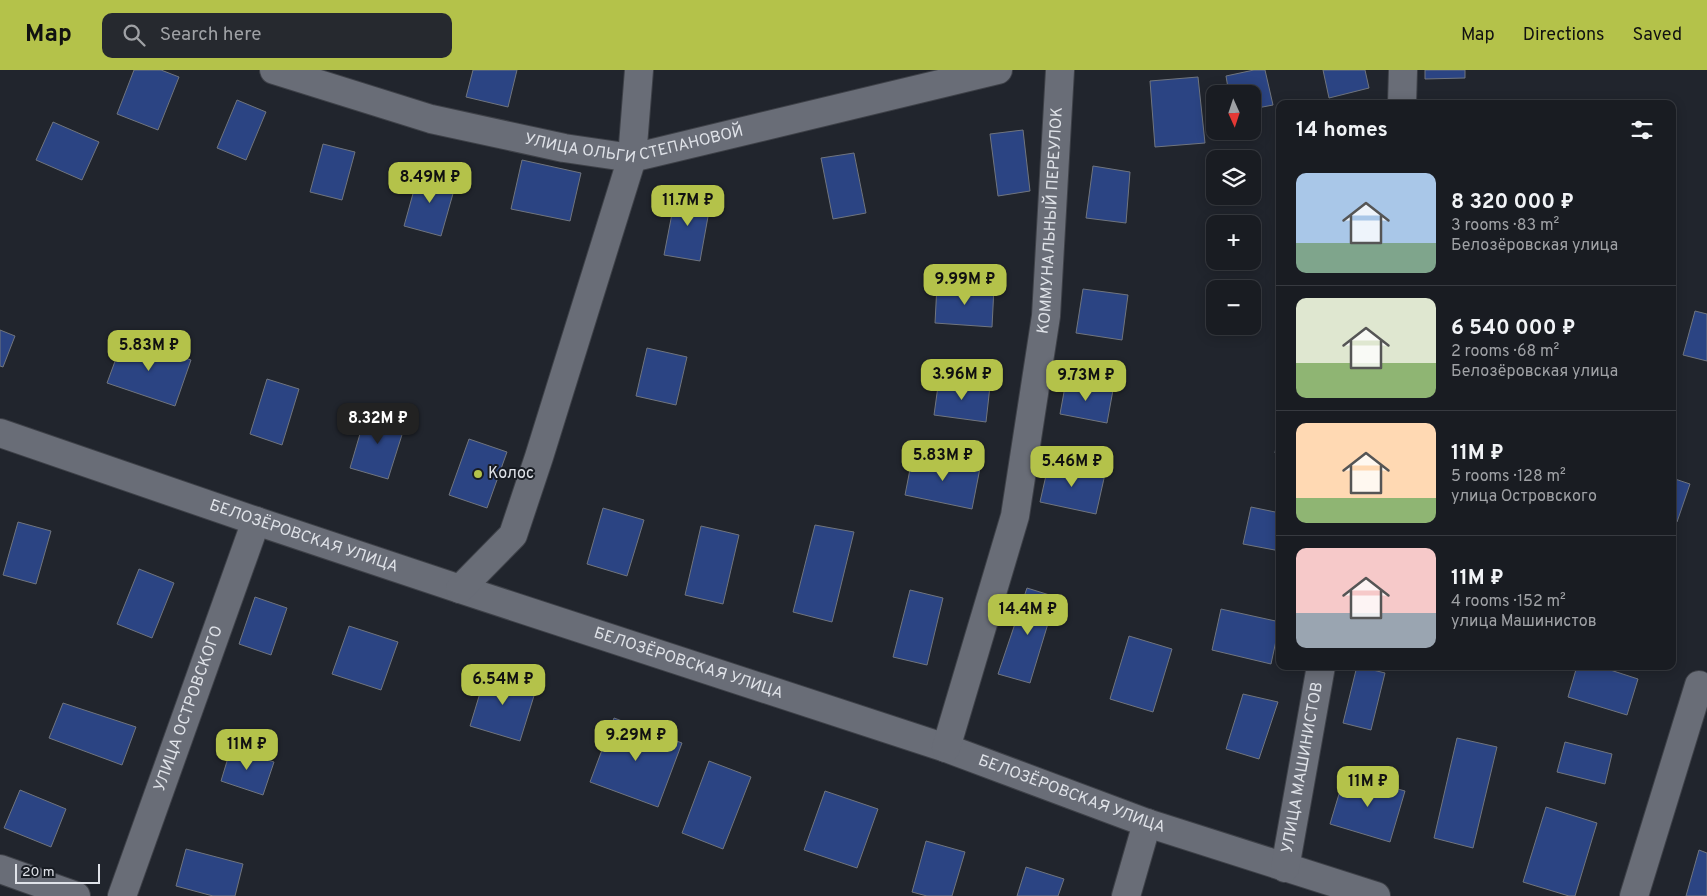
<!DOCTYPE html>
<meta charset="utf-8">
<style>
:root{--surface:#191c22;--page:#26292f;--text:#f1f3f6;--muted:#9fa1a5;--line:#373a40;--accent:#b4c24a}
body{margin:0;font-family:Overpass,sans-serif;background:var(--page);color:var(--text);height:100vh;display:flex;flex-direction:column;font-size:19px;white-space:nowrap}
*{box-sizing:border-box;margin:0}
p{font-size:16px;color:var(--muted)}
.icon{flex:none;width:28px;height:28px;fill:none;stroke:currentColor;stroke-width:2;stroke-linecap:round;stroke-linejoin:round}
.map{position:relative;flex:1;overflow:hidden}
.panel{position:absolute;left:1276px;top:30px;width:400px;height:570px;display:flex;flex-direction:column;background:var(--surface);border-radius:10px;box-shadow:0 2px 12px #0003,0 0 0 1px var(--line)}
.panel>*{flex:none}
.needle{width:32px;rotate:177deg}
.fabs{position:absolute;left:1206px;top:15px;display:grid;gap:10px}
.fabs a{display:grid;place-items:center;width:55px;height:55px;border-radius:10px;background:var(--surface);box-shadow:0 2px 12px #0003,0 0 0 1px var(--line);font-size:25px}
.scale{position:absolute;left:15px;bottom:12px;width:85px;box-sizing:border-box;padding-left:5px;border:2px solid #dfe2e8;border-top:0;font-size:14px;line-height:18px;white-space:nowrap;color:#dfe2e8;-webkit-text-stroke:4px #181c23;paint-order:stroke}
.price{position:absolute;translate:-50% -42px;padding:0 11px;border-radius:10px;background:var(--accent);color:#111;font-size:16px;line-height:32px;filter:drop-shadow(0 1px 2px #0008)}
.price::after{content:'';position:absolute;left:50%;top:30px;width:15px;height:11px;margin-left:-8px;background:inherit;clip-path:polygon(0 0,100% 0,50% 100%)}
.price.current{background:#222;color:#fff}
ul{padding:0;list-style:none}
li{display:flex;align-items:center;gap:15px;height:125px;padding:0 20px}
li+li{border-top:1px solid var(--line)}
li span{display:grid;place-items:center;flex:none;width:140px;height:100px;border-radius:10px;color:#555}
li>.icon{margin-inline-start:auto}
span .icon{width:60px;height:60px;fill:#fffc;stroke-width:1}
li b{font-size:21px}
h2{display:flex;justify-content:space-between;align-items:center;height:60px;padding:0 20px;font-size:21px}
header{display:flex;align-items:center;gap:30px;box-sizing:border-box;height:70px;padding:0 25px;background:var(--accent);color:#111}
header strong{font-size:24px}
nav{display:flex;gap:28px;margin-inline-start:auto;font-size:18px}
.search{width:350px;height:45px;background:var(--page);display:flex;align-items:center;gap:12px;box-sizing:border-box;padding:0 18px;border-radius:10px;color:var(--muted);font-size:19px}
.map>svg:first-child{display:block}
</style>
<header>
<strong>Map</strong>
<div class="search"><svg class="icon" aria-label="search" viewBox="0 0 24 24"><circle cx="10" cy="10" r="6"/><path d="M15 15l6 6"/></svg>Search here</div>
<nav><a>Map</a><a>Directions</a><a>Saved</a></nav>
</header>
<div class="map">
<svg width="1707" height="826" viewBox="0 0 1707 826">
<rect width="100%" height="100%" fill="#21252d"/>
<!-- building -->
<path fill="#2b4483" stroke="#70757e" d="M134,0H161L179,7L158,60L117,44Z
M473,0H517L508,37L466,27Z
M1254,0H1265L1273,35L1252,39V24H1229L1226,6Z
M1323,0H1365L1369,18L1329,28Z
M1425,0H1465V8L1425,9Z
M1198,7L1205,73L1155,77L1150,11Z
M237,30L266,42L246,90L217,78Z
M53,52L99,72L82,110L36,90Z
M1023,60L1030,121L998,126L990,64Z
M323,74L355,82L342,130L310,122Z
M854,83L866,143L833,149L821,88Z
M522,90L581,103L570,151L511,139Z
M1093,96L1130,102L1126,153L1086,148Z
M419,102L456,113L441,166L404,156Z
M676,123L711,130L700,191L664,185Z
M937,215L994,217L992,257L935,253Z
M1083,219L1128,225L1122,270L1076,263Z
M1695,241L1707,244V291L1683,285Z
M0,260L15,266L3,297L0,296Z
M124,267L191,290L175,336L107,313Z
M647,278L687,287L676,335L636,326Z
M267,309L299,319L282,375L250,364Z
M939,309L990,316L986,352L934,345Z
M1066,311L1113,320L1107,353L1060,344Z
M367,340L406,352L388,409L350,398Z
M1280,353V384L1275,383Z
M469,369L507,382L487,438L449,425Z
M913,384L980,398L972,439L905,425Z
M1049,392L1105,404L1096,444L1040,432Z
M1672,408L1690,414L1677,452L1672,451Z
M1251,437L1280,443V481L1243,474Z
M603,438L644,450L627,506L587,494Z
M18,452L51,461L36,514L3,505Z
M815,455L854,462L832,552L793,542Z
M701,456L739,465L723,534L685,525Z
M139,499L174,513L152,568L117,554Z
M1027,518L1056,527L1030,613L998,604Z
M910,520L943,528L927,595L893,587Z
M255,527L287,538L271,585L239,574Z
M1221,539L1280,552L1271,594L1212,580Z
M349,556L398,572L381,620L332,604Z
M1129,566L1172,579L1153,642L1110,629Z
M1357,596L1385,603L1371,660L1343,653Z
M1577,596H1598L1638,609L1627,645L1568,627Z
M487,600L537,616L520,671L470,656Z
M1243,624L1278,632L1259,689L1226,679Z
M63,633L136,657L122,695L49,668Z
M614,648L682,673L658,737L590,712Z
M1457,668L1497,677L1473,778L1434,768Z
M1565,672L1612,684L1605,714L1557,702Z
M231,678L274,692L263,725L221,711Z
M709,691L751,707L723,779L682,763Z
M1345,704L1405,721L1390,772L1330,754Z
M20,720L66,739L51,777L4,758Z
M825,721L878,739L857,798L804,780Z
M1546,737L1597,753L1575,826H1569L1523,812Z
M926,771L965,782L952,826H927L912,822Z
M186,779L243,794L235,826H213L176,816Z
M1699,780L1707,783V826H1686Z
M1026,797L1064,809L1058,826H1017Z"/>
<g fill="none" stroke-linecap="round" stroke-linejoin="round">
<defs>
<g id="minor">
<path id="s1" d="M274,0L431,49L564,78L632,88L998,0"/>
<path d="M1402,34L1403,0"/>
<path id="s2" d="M0,363L256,451L460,519L946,678L1147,753L1376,826"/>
<path d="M460,519L513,465L539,387L632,88L639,0"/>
<path id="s3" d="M946,678L1015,446L1046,246L1060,0"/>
<path id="s4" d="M1285,798L1321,596"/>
<path d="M0,799L76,826"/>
<path id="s5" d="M122,826L256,451"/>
<path d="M1126,826L1147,753"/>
<path d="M1634,826L1699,615"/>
</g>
</defs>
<!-- minor casing -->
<use href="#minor" stroke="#3e4148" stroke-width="30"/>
<!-- minor -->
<use href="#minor" stroke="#696d77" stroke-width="28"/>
</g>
<!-- markers -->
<circle fill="#b4c24a" stroke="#181c23" stroke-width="2" cx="478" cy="404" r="5"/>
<g text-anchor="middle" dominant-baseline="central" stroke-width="4" stroke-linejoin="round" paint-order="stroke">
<!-- street labels -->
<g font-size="16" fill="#dfe2e8" stroke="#181c23">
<text stroke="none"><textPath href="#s1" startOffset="372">УЛИЦА ОЛЬГИ СТЕПАНОВОЙ</textPath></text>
<text stroke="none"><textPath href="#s3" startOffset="540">КОММУНАЛЬНЫЙ ПЕРЕУЛОК</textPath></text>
<text stroke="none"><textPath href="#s2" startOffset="321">БЕЛОЗЁРОВСКАЯ УЛИЦА</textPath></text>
<text stroke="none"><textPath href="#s2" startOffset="726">БЕЛОЗЁРОВСКАЯ УЛИЦА</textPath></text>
<text stroke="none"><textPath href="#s5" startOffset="199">УЛИЦА ОСТРОВСКОГО</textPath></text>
<text stroke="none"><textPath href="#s4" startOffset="102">УЛИЦА МАШИНИСТОВ</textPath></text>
<text stroke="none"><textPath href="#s2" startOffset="1131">БЕЛОЗЁРОВСКАЯ УЛИЦА</textPath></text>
</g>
<!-- poi labels -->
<g font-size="16" fill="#dfe2e8" stroke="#181c23" text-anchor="start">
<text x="488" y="404">Колос</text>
</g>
</g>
</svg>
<div class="fabs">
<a><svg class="needle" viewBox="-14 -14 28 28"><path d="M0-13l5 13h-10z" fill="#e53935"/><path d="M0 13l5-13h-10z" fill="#9fa1a5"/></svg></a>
<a><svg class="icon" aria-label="layers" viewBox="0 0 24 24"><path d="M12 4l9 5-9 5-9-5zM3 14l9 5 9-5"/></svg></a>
<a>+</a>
<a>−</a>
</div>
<div class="scale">20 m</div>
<b class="price" style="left:430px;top:134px">8.49M ₽</b>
<b class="price" style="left:688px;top:157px">11.7M ₽</b>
<b class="price" style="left:965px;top:236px">9.99M ₽</b>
<b class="price" style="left:149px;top:302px">5.83M ₽</b>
<b class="price" style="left:962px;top:331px">3.96M ₽</b>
<b class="price" style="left:1086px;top:332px">9.73M ₽</b>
<b class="price current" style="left:378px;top:375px">8.32M ₽</b>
<b class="price" style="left:943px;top:412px">5.83M ₽</b>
<b class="price" style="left:1072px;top:418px">5.46M ₽</b>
<b class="price" style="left:1028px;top:566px">14.4M ₽</b>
<b class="price" style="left:503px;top:636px">6.54M ₽</b>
<b class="price" style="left:636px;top:692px">9.29M ₽</b>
<b class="price" style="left:247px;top:701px">11M ₽</b>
<b class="price" style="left:1368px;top:738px">11M ₽</b>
<section class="panel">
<h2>14 homes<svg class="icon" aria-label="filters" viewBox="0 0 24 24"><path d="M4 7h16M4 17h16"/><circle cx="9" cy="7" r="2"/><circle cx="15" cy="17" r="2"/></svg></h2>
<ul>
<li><span style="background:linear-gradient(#a9c7e8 70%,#7fa58c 0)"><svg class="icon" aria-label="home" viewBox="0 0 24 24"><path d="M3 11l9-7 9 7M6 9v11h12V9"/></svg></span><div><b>8 320 000 ₽</b><p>3 rooms · 83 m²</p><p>Белозёровская улица</p></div></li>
<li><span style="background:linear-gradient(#dfe7d0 65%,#8fb573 0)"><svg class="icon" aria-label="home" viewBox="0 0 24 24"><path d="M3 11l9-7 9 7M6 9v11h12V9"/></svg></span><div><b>6 540 000 ₽</b><p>2 rooms · 68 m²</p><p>Белозёровская улица</p></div></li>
<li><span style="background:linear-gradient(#ffd9b3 75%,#8fb573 0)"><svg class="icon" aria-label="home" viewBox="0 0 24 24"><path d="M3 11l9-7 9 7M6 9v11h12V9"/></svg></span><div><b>11M ₽</b><p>5 rooms · 128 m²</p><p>улица Островского</p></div></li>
<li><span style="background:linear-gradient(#f6c9c9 65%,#9aa5b1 0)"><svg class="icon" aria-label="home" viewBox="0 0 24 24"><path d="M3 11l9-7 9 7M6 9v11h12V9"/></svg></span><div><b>11M ₽</b><p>4 rooms · 152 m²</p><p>улица Машинистов</p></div></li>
</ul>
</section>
</div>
